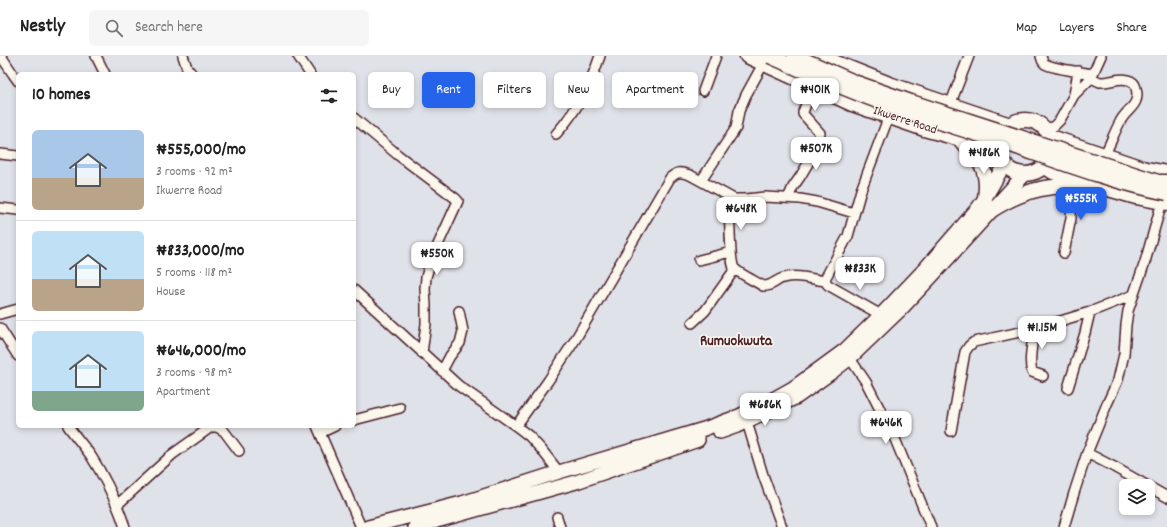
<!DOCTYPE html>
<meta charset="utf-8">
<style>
:root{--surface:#fff;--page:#f6f6f6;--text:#222;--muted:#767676;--line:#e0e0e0;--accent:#2563eb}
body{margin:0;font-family:Dekko,sans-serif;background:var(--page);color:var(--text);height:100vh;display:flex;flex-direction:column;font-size:15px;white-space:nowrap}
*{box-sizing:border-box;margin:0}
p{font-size:13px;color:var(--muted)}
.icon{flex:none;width:22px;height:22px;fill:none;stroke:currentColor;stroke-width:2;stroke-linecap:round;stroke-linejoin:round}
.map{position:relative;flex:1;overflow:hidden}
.drawer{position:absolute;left:16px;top:16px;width:340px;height:356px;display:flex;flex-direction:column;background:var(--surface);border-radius:6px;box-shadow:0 2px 6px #0003}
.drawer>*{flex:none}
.top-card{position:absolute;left:368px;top:16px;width:380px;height:36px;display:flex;gap:8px}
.controls{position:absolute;left:1119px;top:423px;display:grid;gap:8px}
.controls a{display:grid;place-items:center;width:36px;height:36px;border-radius:6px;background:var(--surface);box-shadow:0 2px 6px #0003;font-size:20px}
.price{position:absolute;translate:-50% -34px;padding:0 9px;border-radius:8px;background:#fff;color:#222;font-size:13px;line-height:26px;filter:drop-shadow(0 1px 2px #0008)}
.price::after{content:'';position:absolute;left:50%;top:24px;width:12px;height:9px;margin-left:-6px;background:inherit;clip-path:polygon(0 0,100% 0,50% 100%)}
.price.on{background:var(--accent);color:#fff}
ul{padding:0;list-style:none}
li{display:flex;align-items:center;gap:12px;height:100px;padding:0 16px}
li+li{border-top:1px solid var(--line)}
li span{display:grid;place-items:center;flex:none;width:112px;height:80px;border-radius:6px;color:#555}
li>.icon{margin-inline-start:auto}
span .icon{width:48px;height:48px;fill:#fffc;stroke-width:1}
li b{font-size:17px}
h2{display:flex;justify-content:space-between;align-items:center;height:48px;padding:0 16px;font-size:17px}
.tag{padding:0 14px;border-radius:6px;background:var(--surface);box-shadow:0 2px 6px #0003;font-size:14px;line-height:36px}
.tag.on{background:var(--accent);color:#fff}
header{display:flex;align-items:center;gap:24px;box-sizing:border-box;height:56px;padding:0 20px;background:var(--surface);border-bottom:1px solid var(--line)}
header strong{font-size:19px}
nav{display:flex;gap:22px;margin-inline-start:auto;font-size:14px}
.search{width:280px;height:36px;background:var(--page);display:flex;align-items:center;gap:10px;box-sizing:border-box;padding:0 14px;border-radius:6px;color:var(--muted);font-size:15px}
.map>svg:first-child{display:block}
</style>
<header>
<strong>Nestly</strong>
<div class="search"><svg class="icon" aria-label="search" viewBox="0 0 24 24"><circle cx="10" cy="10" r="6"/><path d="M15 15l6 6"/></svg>Search here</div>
<nav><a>Map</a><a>Layers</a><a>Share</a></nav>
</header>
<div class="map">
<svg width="1167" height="471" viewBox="0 0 1167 471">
<rect width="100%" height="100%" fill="#e0e2e9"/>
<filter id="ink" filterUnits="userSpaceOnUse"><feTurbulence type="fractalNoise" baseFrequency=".025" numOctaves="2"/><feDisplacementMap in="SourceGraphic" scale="8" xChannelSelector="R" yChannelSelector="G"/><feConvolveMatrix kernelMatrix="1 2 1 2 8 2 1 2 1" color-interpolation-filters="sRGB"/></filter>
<g filter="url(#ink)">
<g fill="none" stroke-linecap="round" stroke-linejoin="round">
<defs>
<path id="minor" d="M1,0L13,18L18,25
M96,0L105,18
M183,0L187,12L192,18
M298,0L310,18
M1041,0C1042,3 1042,6 1045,8C1054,13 1082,16 1093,18
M1091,22C1094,23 1097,25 1100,26C1109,27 1119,21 1128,24C1132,25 1135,27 1136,32C1141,50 1126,53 1120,66C1114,77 1110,89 1104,100
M703,35L716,0
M1074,39L1078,15
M950,49L969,0
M354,62L398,99L455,142L458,145L431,204L426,221L425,233L426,249V268L422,297
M1046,74L1054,70L1060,64L1074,39L1091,22L1101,0
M556,78C576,56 591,27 600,0
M0,98L18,100
M701,125L736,72L739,55L746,39L763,8
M729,141C730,154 729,203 734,212C738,217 757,226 763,230C771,231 776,224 783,222C797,218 811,223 825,225L828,229L881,259
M788,142L793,131L800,121L810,104L820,77L803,58V56L813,30
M0,152L18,154
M1064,197L1071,162L1072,131
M699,204L731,196
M825,225L826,221L848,180L861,134L889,60
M354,234L459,330L516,370L529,380L541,393L559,416
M0,258L18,253
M692,267L705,255L735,213
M0,272L18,300
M1034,273C1033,285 1028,304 1032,316L1043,320
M847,298L866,326L895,383L931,471
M442,315L450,300L460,287L463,275L459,255
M1068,332L1085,277L1090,256
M354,364L400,352
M747,366L763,419L782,471
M68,370C75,380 84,390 91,400C105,422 117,447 125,471
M317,370L361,471
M516,370L548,325L575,284L670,122C678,115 681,116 690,119L734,143H746L765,141L800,143L817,146L854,157
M951,375L965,296L969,290L974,286L1034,273L1090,256L1133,239
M320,377L335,370
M1087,397L1114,411L1167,441
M117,449L173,398L211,371H217L224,375L239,395
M557,461L560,471
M1064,471L1074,437L1087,397L1107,348L1118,324L1124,298L1126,269L1128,255L1145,206L1162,146"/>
<path id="secondary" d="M720,376L737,370L797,341L832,316L850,302L902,252L932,220L1024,119
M368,471L462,447L559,416L704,373L739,360L768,346L793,332L845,294L881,259L922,216L978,152L985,142L1004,109
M415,471L576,426L698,384"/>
<path id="primary" d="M747,0L852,48L924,73L957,82L999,96
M819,0L889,28L1010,69
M998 91a27 27 0 1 1 54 0a27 27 0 1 1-54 0Z
M1051,81L1142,112L1167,117
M962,86C981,103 989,116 985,142
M1044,110L1053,116L1064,120L1136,141L1167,147
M990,155C1009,143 1030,133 1053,131C1064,130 1074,131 1084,131"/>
</defs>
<!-- minor casing -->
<use href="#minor" stroke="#4a1f2b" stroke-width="12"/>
<!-- secondary casing -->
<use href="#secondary" stroke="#4a1f2b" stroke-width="16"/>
<!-- primary casing -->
<use href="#primary" stroke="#4a1f2b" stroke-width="17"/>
<!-- minor -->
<use href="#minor" stroke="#fbf7ec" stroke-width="9"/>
<!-- secondary -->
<use href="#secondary" stroke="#fbf7ec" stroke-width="13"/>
<!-- primary -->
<use href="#primary" stroke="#fbf7ec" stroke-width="14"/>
<defs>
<path id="primary-bridge" d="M770,0C812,19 853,36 896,52C934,65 973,76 1011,89C1063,107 1113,126 1167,137
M795,0L854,26L911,46L1158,126H1167"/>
</defs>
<!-- primary-bridge casing -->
<use href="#primary-bridge" stroke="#4a1f2b" stroke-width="17" stroke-linecap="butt"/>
<!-- primary-bridge -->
<use href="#primary-bridge" stroke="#fbf7ec" stroke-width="14"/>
</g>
</g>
<g text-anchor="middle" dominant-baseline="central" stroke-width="3" stroke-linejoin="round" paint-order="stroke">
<!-- street labels -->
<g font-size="13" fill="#4a1f2b" stroke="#fbf7ec">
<text transform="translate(905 65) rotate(18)">Ikwerre Road</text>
</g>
<!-- quarter labels -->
<g font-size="15" font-weight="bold" fill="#4a1f2b" stroke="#fbf7ec">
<text x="736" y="286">Rumuokwuta</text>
</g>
</g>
</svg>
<div class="controls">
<a><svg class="icon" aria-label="layers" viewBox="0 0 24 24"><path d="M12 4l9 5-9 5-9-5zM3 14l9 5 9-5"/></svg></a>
</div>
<b class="price" style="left:815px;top:56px">₦401K</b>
<b class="price" style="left:816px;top:115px">₦507K</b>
<b class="price" style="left:984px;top:119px">₦486K</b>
<b class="price on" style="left:1081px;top:165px">₦555K</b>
<b class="price" style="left:741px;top:175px">₦648K</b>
<b class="price" style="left:437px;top:220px">₦550K</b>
<b class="price" style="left:860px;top:235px">₦833K</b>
<b class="price" style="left:1042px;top:294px">₦1.15M</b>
<b class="price" style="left:765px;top:371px">₦686K</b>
<b class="price" style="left:886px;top:389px">₦646K</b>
<div class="top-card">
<a class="tag">Buy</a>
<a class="tag on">Rent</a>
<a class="tag">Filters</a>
<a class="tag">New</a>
<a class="tag">Apartment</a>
</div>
<section class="drawer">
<h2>10 homes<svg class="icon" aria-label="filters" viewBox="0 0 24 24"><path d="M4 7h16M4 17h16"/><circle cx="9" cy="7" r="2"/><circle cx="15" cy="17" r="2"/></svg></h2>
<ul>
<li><span style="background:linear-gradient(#a9c7e8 60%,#b9a48a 0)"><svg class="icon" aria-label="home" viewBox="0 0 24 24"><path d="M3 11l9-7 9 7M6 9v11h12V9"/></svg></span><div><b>₦555,000/mo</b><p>3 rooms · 92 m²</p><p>Ikwerre Road</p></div></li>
<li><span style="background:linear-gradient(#bfe0f5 60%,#b9a48a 0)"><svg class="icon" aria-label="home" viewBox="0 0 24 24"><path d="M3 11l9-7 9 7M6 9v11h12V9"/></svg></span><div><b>₦833,000/mo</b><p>5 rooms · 118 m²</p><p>House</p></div></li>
<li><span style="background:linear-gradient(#bfe0f5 75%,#7fa58c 0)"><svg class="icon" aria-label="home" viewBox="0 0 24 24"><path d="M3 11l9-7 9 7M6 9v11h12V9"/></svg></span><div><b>₦646,000/mo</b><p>3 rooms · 98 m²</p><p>Apartment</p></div></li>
</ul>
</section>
</div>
